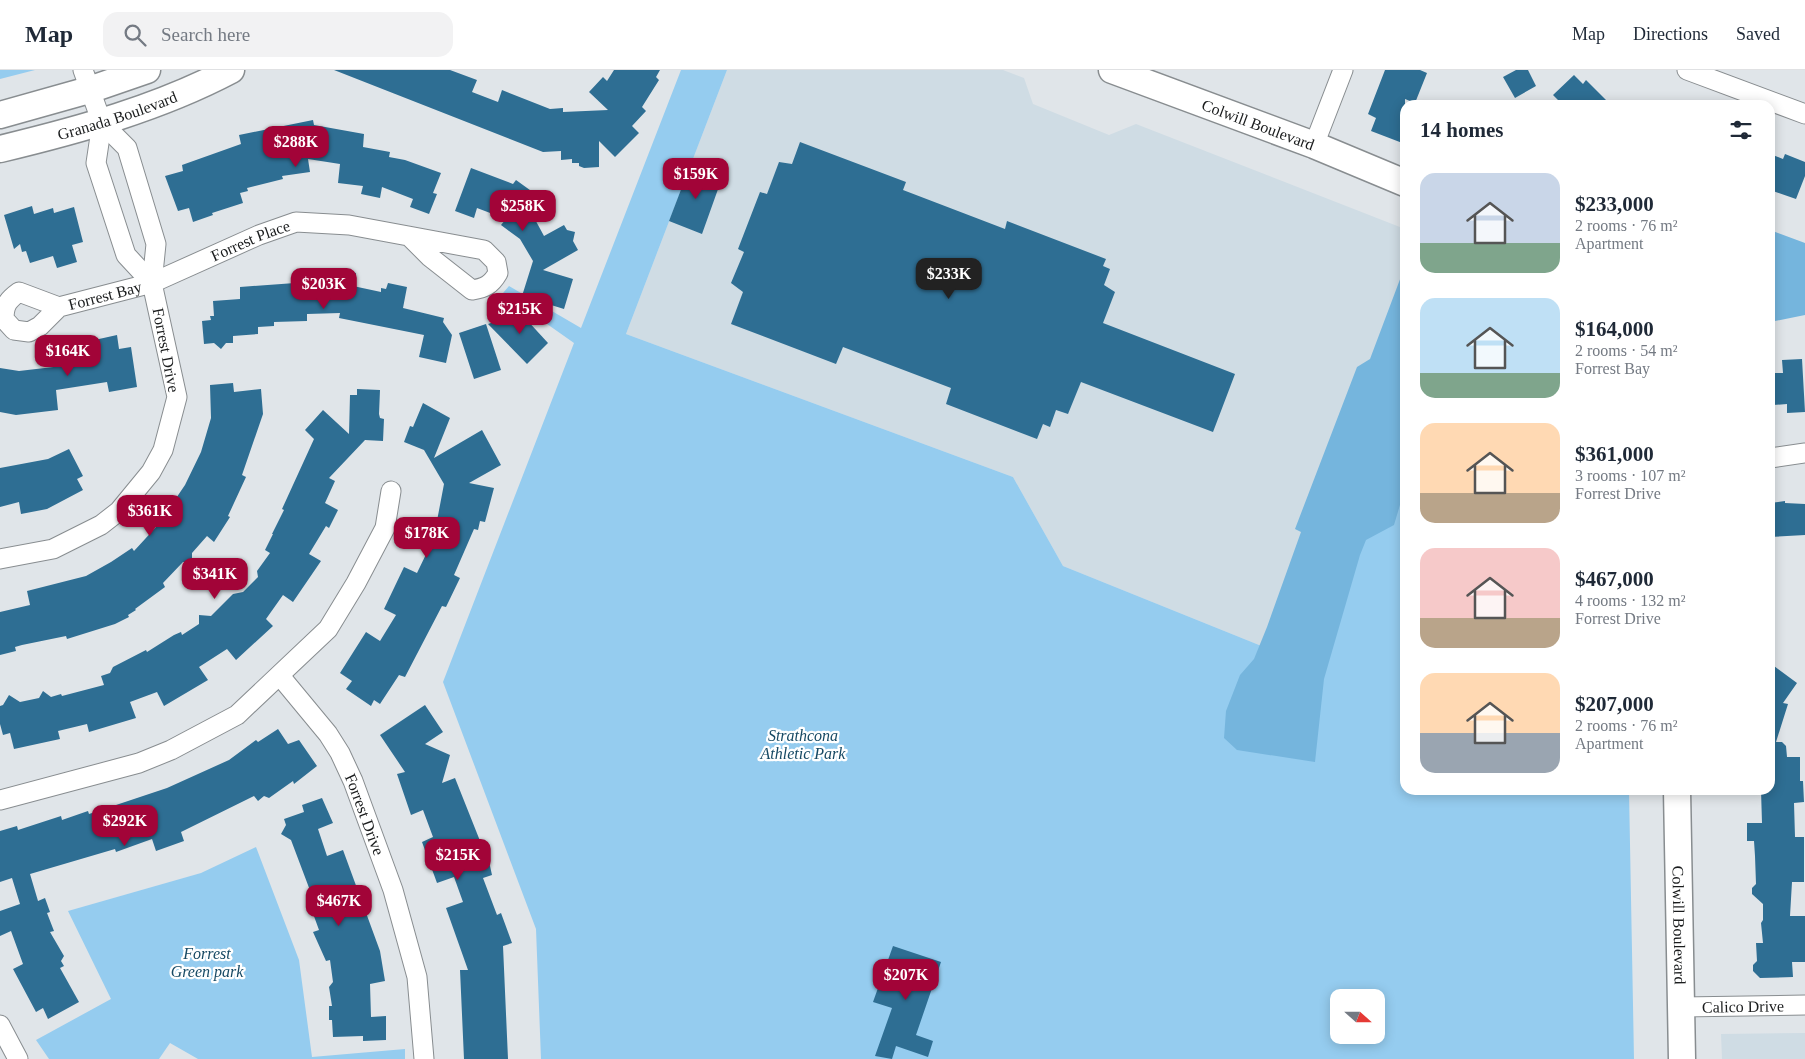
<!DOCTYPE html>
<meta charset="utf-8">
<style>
:root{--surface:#fff;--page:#f2f2f3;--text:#1f2937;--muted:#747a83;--line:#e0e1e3;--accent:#a20438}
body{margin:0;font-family:Georgia,serif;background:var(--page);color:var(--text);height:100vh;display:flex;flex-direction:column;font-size:19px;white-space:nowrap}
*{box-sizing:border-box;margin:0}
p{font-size:16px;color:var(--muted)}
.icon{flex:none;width:28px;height:28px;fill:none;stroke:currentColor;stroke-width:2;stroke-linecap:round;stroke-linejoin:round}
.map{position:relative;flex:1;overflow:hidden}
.drawer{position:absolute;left:1400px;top:30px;width:375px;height:695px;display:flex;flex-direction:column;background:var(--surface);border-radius:15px;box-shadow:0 2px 12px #0003}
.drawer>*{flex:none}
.needle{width:32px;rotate:111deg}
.controls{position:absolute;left:1330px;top:919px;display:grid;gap:10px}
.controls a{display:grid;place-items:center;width:55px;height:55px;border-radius:10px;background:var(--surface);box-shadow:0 2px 12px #0003;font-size:25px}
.price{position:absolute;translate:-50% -42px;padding:0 11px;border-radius:10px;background:var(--accent);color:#fff;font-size:16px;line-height:32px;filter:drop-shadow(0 1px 2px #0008)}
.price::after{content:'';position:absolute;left:50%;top:30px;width:15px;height:11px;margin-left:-8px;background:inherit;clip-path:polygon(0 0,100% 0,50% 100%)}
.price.current{background:#222;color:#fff}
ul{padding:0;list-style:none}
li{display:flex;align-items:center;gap:15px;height:125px;padding:0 20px}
li span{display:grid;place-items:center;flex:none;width:140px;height:100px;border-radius:15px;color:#555}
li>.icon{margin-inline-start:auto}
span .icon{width:60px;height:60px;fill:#fffc;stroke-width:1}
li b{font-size:21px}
h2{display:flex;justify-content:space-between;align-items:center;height:60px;padding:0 20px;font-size:21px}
header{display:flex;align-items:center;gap:30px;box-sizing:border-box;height:70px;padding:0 25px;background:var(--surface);border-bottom:1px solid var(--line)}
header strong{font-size:24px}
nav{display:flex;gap:28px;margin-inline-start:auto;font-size:18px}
.search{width:350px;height:45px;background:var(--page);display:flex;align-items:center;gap:12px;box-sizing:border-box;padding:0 18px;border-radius:15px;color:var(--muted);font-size:19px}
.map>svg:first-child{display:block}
</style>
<header>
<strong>Map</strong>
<div class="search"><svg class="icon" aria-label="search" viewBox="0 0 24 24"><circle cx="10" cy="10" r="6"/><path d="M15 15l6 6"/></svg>Search here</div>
<nav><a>Map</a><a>Directions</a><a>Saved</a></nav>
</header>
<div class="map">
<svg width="1805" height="989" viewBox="0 0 1805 989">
<rect width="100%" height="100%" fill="#e0e5e9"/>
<!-- built -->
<path fill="#cfdce4" d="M727,0H1003L1024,8L1033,34L1109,65L1136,54L1405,159V233L1269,579L1063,496L1013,407L626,264Z
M1805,963V989H1722L1721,964Z"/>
<!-- green -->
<path fill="#95ccef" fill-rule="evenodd" d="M0,0H35L0,9Z
M681,0H727L626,264L1013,407L1063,496L1269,579L1405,233V720H1629L1634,989H541L536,859L443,612L574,273L503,223L509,216L581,258ZM1339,928H1376V965H1339Z
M256,777L299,890L312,987L405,979V989H198L170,973L159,989H49L36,970L111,929L68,841L201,803Z"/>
<!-- forest -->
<path fill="#75b5dd" d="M1770,160L1805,173V245L1770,252Z
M1405,196V418L1394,455L1366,470L1360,485L1324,609L1315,692L1237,680L1224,668L1226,641L1240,605L1254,589L1267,557L1301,462L1295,459L1357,297L1370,289Z"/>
<!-- building -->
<path fill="#2e6e93" d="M334,0H450L477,10L472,22L498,32L502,20L550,39L563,38V42L608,40L589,22L603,7L607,11L614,0H660L656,7L659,10L642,37L646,41L632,56L639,63L615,87L599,71V97L584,98L579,96V93H572V89L561,90V81L543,82Z
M1385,0H1420L1427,3L1415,33L1405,29V74L1371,61L1376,48L1368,44Z
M1516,0H1528L1536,16L1515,28L1503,7Z
M1574,5L1583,14L1586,10L1611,35H1563L1553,25Z
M313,50L314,55L364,64L363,77L390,82L389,87L405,90L441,103L433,123L437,124L429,144L410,137L413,129L382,117L380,128L361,124L363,116L338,113L340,94L308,89L310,102L282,106L283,109L247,118L248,121L240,123L243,133L212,143L213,145L193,152L189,138L178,141L165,106L183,101L182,95L241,74L239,65Z
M800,72L906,112L903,120L1005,159L1007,151L1106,189L1103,196L1110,199L1104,215L1115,222L1103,253L1235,304L1213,362L1081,312L1068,344L1056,340L1050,357L1043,354L1037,369L946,334L951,318L843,277L836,294L731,254L743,222L731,213L744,182L738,179L760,122L767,124L779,92L792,94Z
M1770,84L1783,89L1785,84L1805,92V106L1796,129L1770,120Z
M690,96L722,108L702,164L669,151Z
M471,98L513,114L516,110L541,128L531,142L544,166L564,155L567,160L575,162L573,171L578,180L543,200L573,209L564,239L522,226L533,191L520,169L501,155L506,149L477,138L474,148L455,141Z
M32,136L34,144L53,138L54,143L74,137L83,172L72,175L77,192L57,198L53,186L30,193L26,181L22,182L20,174L14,179L4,145Z
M335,198L356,203L353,216L381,222V218L386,219L388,213L407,217L403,238L444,248L443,252L452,265L446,293L419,287L424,265L339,248L340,243L307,244V251L274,252V256L258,257V264L233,266V273H226L221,279L214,273L204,274L202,251L211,250L210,246H214L213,231L240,229V217L295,213V201H324L325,203V201H334Z
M514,236L548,273L527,294L488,254L502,249Z
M486,254L501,300L474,309L459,263Z
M117,265L119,279L131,277L137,317L109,322L107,312L56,320L58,340L16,345L0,342V298L19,301L62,296L60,283L73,281L72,275Z
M1802,289L1805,342L1787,343V334L1773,335L1772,303H1783L1782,290Z
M233,313L234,322L261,319L263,344L242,405L246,407L228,446L230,447L214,472L207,466L192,483V492H183L163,513L165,517L135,539L136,540L128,545L129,547L115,554L67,569L66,566L22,575L15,577L16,581L0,585V542L30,535L27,521L86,506L111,492L132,478L134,481L168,444L166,443L185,415L201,382L211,348L210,315Z
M357,319L380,320L379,344L380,348L384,349L383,371L365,370L329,408L335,411L325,433L338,440L329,458L326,456L309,484L321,491L293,532L283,525L266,549L273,556L236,590L227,579L199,597L208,610L164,636L157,622L130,632L136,648L89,662L87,654L58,661L60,669L14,679L10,663L3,665L0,654V636L3,635L9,625L20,632L39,628L43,621L51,627L61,624L62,626L104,615L101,606L110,603L113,597L146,580L147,582L174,565L181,562L182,565L199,554V545L211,546L233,524L243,522L258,507L257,501L270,483L265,480L273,464H272L284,440L282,439L314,369L305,360L323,340L349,364L350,325H357Z
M423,333L450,348L434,388L482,360L501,395L469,413L494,418L485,452L480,451L478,460L474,459L454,505L460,508L446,537L442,536L405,607L399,605L380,634L374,630L371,636L346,619L352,611L340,603L366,562L380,571L396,545L384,539L404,497L417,503L430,476L424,473L432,454L436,456L444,414L424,380L404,372L410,356L413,357Z
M69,379L83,406L77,409L83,420L47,439L21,444L19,432L0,437V398L48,389Z
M1785,431V433L1805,434V465L1770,467V433Z
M1770,593L1797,613L1783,633L1788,634L1776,672H1782L1786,676L1787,687H1800V711H1803L1804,732L1794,733L1795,767H1804V812H1792L1790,846H1805V892H1792L1793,907L1760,908L1753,901V895L1757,891L1756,873H1763L1761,853L1763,850V834L1752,824V818L1756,814L1755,786L1754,771H1747V753H1762L1761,720H1770Z
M425,635L443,662L425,674L450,685L442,713L455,708L490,796L492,805L483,808L497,845L501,843L512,873L503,876L508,989H464L460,900H468L446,838L463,832L454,807L437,813L422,772L433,767L423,740L411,745L397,704L405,702L380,665Z
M278,659L288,674L299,670L317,696L294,714L293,711L269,728L264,726L258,731L254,726L181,762L184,771L156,781L152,769L116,782L115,779L30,804L38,831L45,828L50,842L47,843L54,861L50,862L64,886L61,891L64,896L60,898L79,932L48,949L43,938L36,942L13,899L23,894L11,861L0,866V841L20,834L12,808L0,812V761L17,756L18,760L61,746L62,750L88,741L89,744L167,718L229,690L256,670L258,672Z
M322,728L333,753L318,759L327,786L343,780L380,881L385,911L370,914L371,947L386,946V970L363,971V966L333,967L332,950H329V936H332L329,917L333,912L330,890L326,891L313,862L319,860L311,838L314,831L291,770L281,764L286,755L284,749L304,742L302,735Z
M893,876L941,892L916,965L933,971L928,987L896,976L892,989L875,986L892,938L873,932Z"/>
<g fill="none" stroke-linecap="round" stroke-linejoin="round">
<defs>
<g id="street">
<path d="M1687,0L1805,44"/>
<path d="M102,53L96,93L126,185L152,213"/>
<path d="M1314,75L1343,0"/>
<path id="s1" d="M59,237L19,222C8,230 4,235 4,249L14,260L29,262L40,256L59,237L152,213L259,165L296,152L349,155L484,180L496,192L498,203C491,215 485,218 472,220L430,187L411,168"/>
<path d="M1770,388L1805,383"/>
<path d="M0,489L53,479L101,455L119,441L151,402L163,380L177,327L152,213L156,174L127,78L102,53L83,0"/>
<path id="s2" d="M280,606L328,664L340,683L353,711L393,820L417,907L424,989"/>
<path d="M0,730L139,693L171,680L237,645L328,559L356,513L385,458L391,421"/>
<path id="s3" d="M1682,937L1805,935"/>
<path d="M0,955L18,989"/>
</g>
<g id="secondary">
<path id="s4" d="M1112,0L1314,75L1405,113"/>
<path d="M0,45L89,20L147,0"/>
<path id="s5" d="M0,79C79,60 159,38 231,0"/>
<path id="s6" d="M1677,720L1682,989"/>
</g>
</defs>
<!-- street casing -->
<use href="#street" stroke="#888d90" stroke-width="21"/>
<!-- secondary casing -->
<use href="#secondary" stroke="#888d90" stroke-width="29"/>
<!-- street -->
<use href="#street" stroke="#fff" stroke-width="19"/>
<!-- secondary -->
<use href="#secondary" stroke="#fff" stroke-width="26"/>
</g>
<g text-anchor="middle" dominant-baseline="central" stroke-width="4.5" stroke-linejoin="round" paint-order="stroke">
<!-- street labels -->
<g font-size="16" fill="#1a1c1d" stroke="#fff">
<text stroke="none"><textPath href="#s5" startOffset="122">Granada Boulevard</textPath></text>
<text stroke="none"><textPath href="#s4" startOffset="156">Colwill Boulevard</textPath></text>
<text stroke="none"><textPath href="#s1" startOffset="348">Forrest Place</textPath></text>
<text stroke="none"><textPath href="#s1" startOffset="192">Forrest Bay</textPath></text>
<text transform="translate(166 280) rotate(79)">Forrest Drive</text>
<text stroke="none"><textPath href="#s2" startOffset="164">Forrest Drive</textPath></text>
<text stroke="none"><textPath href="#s6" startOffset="135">Colwill Boulevard</textPath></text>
<text stroke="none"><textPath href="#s3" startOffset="61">Calico Drive</textPath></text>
</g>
<!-- park labels -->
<g font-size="16" font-style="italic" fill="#164964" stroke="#fff">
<text x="803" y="665">Strathcona<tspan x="803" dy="18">Athletic Park</tspan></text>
<text x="207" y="883">Forrest<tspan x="207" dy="18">Green park</tspan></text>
</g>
</g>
</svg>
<div class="controls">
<a><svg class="needle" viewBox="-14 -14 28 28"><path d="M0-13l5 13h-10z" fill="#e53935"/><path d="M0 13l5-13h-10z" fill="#747a83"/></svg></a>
</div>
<b class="price" style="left:296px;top:98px">$288K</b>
<b class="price" style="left:696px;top:130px">$159K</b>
<b class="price" style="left:523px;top:162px">$258K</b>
<b class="price current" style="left:949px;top:230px">$233K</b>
<b class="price" style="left:324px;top:240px">$203K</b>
<b class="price" style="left:520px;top:265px">$215K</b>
<b class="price" style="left:68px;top:307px">$164K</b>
<b class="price" style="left:150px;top:467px">$361K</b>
<b class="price" style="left:427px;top:489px">$178K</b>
<b class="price" style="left:215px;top:530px">$341K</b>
<b class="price" style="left:125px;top:777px">$292K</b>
<b class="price" style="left:458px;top:811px">$215K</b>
<b class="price" style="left:339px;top:857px">$467K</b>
<b class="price" style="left:906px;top:931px">$207K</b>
<section class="drawer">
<h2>14 homes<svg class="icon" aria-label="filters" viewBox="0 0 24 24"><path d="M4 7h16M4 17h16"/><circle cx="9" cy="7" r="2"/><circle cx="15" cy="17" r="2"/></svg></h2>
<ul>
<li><span style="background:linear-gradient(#c9d6e8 70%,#7fa58c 0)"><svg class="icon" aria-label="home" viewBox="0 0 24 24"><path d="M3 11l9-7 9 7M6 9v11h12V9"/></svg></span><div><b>$233,000</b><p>2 rooms · 76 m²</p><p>Apartment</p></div></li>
<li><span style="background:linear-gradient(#bfe0f5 75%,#7fa58c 0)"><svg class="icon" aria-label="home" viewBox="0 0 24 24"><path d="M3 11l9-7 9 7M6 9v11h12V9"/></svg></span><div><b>$164,000</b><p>2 rooms · 54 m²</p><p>Forrest Bay</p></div></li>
<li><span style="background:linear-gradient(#ffd9b3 70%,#b9a48a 0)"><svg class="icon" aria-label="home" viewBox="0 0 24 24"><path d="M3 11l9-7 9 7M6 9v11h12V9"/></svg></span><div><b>$361,000</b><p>3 rooms · 107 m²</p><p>Forrest Drive</p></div></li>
<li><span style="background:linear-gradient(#f6c9c9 70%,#b9a48a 0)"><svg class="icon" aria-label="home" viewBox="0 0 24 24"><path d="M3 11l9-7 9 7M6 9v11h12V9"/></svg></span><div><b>$467,000</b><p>4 rooms · 132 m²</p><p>Forrest Drive</p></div></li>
<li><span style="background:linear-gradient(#ffd9b3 60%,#9aa5b1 0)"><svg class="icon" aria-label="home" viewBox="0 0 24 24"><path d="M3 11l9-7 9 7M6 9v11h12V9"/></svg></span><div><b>$207,000</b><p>2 rooms · 76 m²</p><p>Apartment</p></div></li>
</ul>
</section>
</div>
